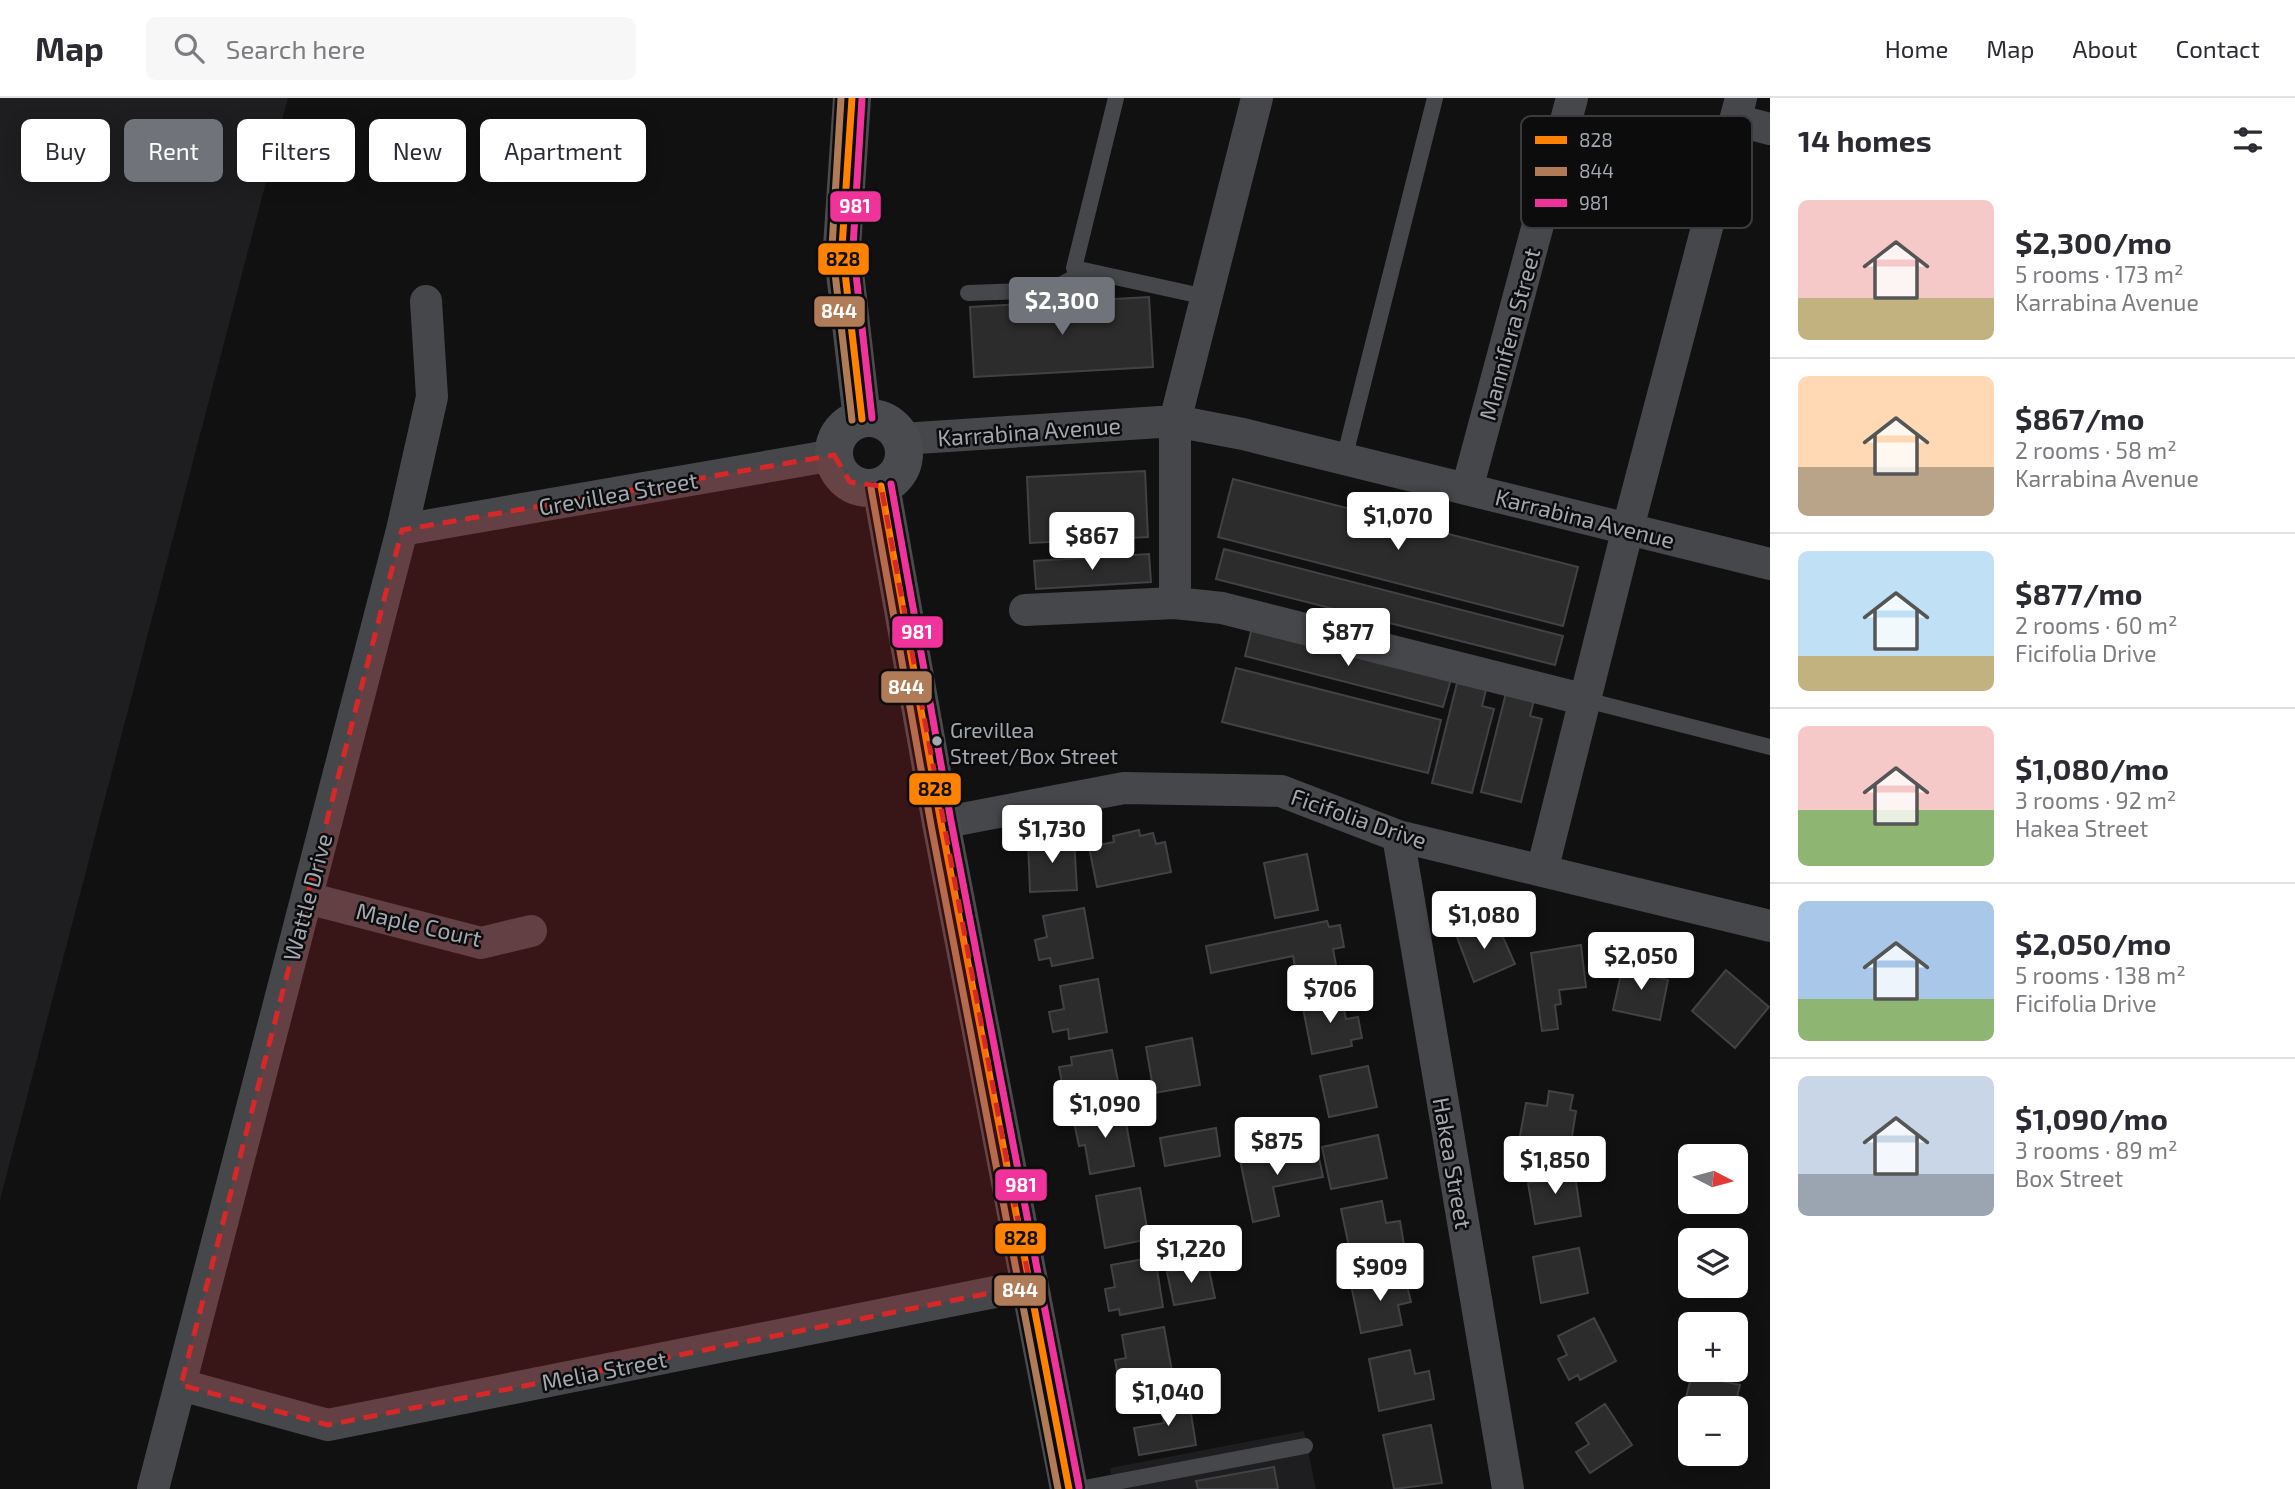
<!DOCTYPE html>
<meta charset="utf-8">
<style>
:root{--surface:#fff;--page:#f7f7f7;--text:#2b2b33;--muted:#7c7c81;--line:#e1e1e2;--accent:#707379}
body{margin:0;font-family:"Exo 2",sans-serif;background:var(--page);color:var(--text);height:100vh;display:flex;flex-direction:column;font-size:26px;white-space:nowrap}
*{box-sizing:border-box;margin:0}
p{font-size:23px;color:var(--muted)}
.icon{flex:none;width:38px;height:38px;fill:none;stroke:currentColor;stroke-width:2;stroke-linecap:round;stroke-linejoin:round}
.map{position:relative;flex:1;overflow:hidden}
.side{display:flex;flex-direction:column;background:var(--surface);width:525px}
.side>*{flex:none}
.guide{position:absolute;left:21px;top:21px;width:665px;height:63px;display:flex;gap:14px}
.needle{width:46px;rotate:96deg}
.tools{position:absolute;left:1678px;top:1046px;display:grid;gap:14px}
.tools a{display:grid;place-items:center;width:70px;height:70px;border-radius:10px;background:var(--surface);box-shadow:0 4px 18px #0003;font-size:35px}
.price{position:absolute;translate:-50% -60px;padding:0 16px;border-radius:7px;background:#fff;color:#222;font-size:23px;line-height:46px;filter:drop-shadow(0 2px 4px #0008)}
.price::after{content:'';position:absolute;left:50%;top:42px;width:21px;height:16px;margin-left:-10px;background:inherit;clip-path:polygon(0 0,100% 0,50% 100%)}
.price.selected{background:var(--accent);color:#fff}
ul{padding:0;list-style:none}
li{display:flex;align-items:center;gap:21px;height:175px;padding:0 28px}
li+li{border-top:2px solid var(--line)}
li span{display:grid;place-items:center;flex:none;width:196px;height:140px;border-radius:10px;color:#555}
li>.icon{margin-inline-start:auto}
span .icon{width:84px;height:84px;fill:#fffc;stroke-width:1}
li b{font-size:30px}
h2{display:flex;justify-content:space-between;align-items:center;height:84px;padding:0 28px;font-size:30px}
.pill{padding:0 24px;border-radius:10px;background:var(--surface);box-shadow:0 4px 18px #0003;font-size:24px;line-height:63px}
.pill.selected{background:var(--accent);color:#fff}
header{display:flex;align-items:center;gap:42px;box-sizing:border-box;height:98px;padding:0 35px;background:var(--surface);border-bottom:2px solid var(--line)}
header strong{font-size:33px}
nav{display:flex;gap:38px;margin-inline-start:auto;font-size:24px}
.search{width:490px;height:63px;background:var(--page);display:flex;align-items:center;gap:18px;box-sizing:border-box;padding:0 24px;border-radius:10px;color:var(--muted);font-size:26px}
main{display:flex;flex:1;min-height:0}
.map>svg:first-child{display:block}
</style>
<header>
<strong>Map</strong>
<div class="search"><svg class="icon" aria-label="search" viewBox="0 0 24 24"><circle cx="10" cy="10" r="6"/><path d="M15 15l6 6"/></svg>Search here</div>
<nav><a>Home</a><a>Map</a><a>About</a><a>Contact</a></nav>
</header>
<main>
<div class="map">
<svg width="1770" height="1391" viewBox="0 0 1770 1391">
<rect width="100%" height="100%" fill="#111112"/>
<!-- built -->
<path fill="#1e1e20" d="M0,0H288L0,1102Z
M1304,1333L1316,1391H1114L1110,1370Z"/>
<!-- building -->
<path fill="#2c2c2d" stroke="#414245" stroke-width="2" d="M1149,199L1153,269L974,279L970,209Z
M1145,373L1148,439L1030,445L1027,379Z
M1233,381L1578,469L1563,528L1218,439Z
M1224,451L1563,538L1555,567L1216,481Z
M1149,456L1151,484L1036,491L1034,463Z
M1252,530L1451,581L1443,609L1245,558Z
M1236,570L1441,622L1428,675L1222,624Z
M1457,585L1486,592L1482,608L1494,611L1472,695L1432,685Z
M1506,595L1534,602L1530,618L1542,621L1521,704L1481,694Z
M1139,732L1140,738L1153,735L1156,746L1165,744L1171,774L1097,789L1089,749L1114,744L1113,738Z
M1074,740L1077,792L1030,794L1028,742Z
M1307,756L1318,812L1275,820L1264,765Z
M1084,810L1093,860L1052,868L1050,860L1039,862L1035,842L1047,839L1043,818Z
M1327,823L1329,829L1340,827L1344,849L1333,851L1337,872L1297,880L1293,858L1211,875L1206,848Z
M1476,824L1482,835L1498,828L1515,866L1474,884L1455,834Z
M1581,847L1586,889L1559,892L1561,906L1555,907L1558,931L1542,933L1531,855Z
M1630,861L1650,866L1648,877L1668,882L1660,922L1613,912L1622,872L1627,873Z
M1726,872L1769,909L1735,950L1692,913Z
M1098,881L1107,934L1069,941L1068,931L1053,934L1049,914L1064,911L1060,888Z
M1341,897L1346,921L1358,919L1362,940L1351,942L1352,948L1312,956L1302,905Z
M1192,940L1200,987L1154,995L1146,949Z
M1112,952L1122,1004L1080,1011L1076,988L1063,990L1059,969L1072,967L1071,959Z
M1368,968L1377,1009L1329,1019L1320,978Z
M1549,993L1573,997L1570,1012L1576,1013L1570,1051L1519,1043L1526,1005L1547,1008Z
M1123,1009L1134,1068L1090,1076L1085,1047L1079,1048L1073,1019Z
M1216,1030L1220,1058L1165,1068L1160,1040Z
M1378,1037L1387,1080L1331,1091L1322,1049Z
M1316,1046L1323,1079L1273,1089L1279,1118L1253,1124L1240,1062Z
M1570,1066L1572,1077H1575L1581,1118L1535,1126L1528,1085L1550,1081L1548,1069Z
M1140,1090L1149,1141L1105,1150L1096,1098Z
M1382,1103L1386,1125L1400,1123L1404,1147L1391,1150L1392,1155L1352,1163L1341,1111Z
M1579,1150L1588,1195L1541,1205L1533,1159Z
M1155,1159L1163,1209L1120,1217L1119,1211L1109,1213L1105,1191L1115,1189L1111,1167Z
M1208,1167L1215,1200L1174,1207L1167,1174Z
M1392,1178L1393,1182L1405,1180L1411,1204L1398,1207L1402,1227L1361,1235L1351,1187Z
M1594,1220L1616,1263L1580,1282L1578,1277L1569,1282L1558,1261L1567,1257L1558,1238Z
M1164,1229L1173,1279L1131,1287L1130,1282L1119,1284L1115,1262L1126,1260L1122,1237Z
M1410,1252L1415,1276L1429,1273L1434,1301L1379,1313L1369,1261Z
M1693,1272H1721L1718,1282L1740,1287L1734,1311H1690V1326L1680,1323Z
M1188,1297L1196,1347L1139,1357L1134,1330L1164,1325L1160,1302Z
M1605,1306L1632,1347L1590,1375L1576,1354L1589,1346L1576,1325Z
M1431,1327L1442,1385L1394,1391L1383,1337Z
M1274,1369L1278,1391H1198L1196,1383Z"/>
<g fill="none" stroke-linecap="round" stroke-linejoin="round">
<!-- service -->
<path stroke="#46474a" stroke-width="16" d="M1116,0L1074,170L1206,199
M968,195L1050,192L1087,173
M1344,361L1435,0
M1586,602L1770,649
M1079,1391L1305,1348"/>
<!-- minor -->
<path stroke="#46474a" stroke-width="32" d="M1735,22L1770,31
M902,341L1175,323L1243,336L1770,466
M1467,391L1572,0
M402,432L834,357
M1175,505V323L1257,0
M1025,512L1175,505L1222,510L1586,602
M941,725L1124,690L1281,693L1398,738L1770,828
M1398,738L1508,1391
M1542,773L1628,430L1741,0
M307,800L481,845L531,833
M181,1287L328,1327L1030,1187
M153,1391L402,432L432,299L426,203"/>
<!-- secondary -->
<path stroke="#4a4b4e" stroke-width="38" d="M852,0L842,149L862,321
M834 355a35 35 0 1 1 70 0a35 35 0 1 1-70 0Z
M881,388L941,725L1069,1391"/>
<defs>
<path id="bus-1" d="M852,0L842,149L862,321
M881,388L941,725L1069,1391"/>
<path id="bus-2" d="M841,0L832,149L852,322
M871,390L931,727L1058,1391"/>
<path id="bus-3" d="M862,1L853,149L872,320
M891,386L951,723L1079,1389"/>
</defs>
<!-- bus-1 casing -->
<use href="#bus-1" stroke="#0c0c0d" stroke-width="12"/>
<!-- bus-2 casing -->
<use href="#bus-2" stroke="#0c0c0d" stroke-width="12"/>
<!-- bus-3 casing -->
<use href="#bus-3" stroke="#0c0c0d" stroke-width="12"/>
<!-- bus-1 -->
<use href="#bus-1" stroke="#ff8200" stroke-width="7"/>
<!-- bus-2 -->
<use href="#bus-2" stroke="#b07c57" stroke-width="7"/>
<!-- bus-3 -->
<use href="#bus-3" stroke="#ef339a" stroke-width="7"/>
</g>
<!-- marked area -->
<path fill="#d62828" fill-opacity="0.2" stroke="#d62828" stroke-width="5" stroke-dasharray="14 9" stroke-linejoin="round" d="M834,357L850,384L881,388L1030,1187L328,1327L181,1287L402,432Z"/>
<!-- markers -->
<circle fill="#a3a8b1" stroke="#0c0c0d" stroke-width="2.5" cx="937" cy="643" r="6"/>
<g text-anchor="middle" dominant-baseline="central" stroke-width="5" stroke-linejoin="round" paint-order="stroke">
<!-- bus labels -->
<g font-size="21" fill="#a3a8b1" stroke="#0c0c0d" text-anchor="start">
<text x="950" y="631">Grevillea<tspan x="950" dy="26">Street/Box Street</tspan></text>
</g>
<!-- street labels -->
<g font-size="23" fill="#a3a8b1" stroke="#0c0c0d">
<text transform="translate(1509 236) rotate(-75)">Mannifera Street</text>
<text transform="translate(1029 333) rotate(-4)">Karrabina Avenue</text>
<text transform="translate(618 395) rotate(-10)">Grevillea Street</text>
<text transform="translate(1585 420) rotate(14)">Karrabina Avenue</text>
<text transform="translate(1359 720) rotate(19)">Ficifolia Drive</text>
<text transform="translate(307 799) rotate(-75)">Wattle Drive</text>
<text transform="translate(419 826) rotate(13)">Maple Court</text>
<text transform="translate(1453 1065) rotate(80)">Hakea Street</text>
<text transform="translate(604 1272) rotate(-11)">Melia Street</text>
</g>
</g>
<!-- legend -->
<rect x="1521" y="18" width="231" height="112" rx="10" fill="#0c0c0d" stroke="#393b3e" stroke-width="2"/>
<rect x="1535" y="38" width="32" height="8" fill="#ff8200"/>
<rect x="1535" y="69" width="32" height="9" fill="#b07c57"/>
<rect x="1535" y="101" width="32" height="8" fill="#ef339a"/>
<g font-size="19" fill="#a3a8b1">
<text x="1579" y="49">828</text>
<text x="1579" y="80">844</text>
<text x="1579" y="112">981</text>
</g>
<g stroke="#0c0c0d" stroke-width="2.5">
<rect x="829" y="92" width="53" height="33" rx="7" fill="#ef339a"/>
<rect x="817" y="144" width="53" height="34" rx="7" fill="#ff8200"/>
<rect x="813" y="197" width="53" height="33" rx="7" fill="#b07c57"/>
<rect x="891" y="517" width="53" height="34" rx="7" fill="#ef339a"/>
<rect x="880" y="572" width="53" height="34" rx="7" fill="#b07c57"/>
<rect x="908" y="674" width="54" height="34" rx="7" fill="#ff8200"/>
<rect x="994" y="1070" width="54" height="34" rx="7" fill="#ef339a"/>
<rect x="994" y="1124" width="53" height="33" rx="7" fill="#ff8200"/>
<rect x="993" y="1176" width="54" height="33" rx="7" fill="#b07c57"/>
</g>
<g font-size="19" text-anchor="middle" font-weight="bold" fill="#fff">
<text x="855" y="115">981</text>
<text x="839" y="220">844</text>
<text x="917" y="541">981</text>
<text x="906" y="596">844</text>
<text x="1021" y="1094">981</text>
<text x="1020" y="1199">844</text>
</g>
<g font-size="19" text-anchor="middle" font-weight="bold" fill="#111">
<text x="843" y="168">828</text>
<text x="935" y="698">828</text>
<text x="1021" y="1147">828</text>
</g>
</svg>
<div class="tools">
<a><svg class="needle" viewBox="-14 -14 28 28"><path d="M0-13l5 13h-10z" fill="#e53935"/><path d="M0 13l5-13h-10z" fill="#7c7c81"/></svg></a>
<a><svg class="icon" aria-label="layers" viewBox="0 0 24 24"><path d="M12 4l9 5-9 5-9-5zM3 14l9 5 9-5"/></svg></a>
<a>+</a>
<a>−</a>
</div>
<b class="price selected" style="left:1062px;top:239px">$2,300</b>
<b class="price" style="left:1398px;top:454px">$1,070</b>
<b class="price" style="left:1092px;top:474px">$867</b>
<b class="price" style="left:1348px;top:570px">$877</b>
<b class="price" style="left:1052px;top:767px">$1,730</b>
<b class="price" style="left:1484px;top:853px">$1,080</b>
<b class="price" style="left:1641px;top:894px">$2,050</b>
<b class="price" style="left:1330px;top:927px">$706</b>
<b class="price" style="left:1105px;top:1042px">$1,090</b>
<b class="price" style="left:1277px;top:1079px">$875</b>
<b class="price" style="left:1555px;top:1098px">$1,850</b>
<b class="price" style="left:1191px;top:1187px">$1,220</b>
<b class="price" style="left:1380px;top:1205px">$909</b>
<b class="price" style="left:1168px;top:1330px">$1,040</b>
<div class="guide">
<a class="pill">Buy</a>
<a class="pill selected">Rent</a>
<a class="pill">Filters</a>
<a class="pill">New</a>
<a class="pill">Apartment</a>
</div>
</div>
<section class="side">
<h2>14 homes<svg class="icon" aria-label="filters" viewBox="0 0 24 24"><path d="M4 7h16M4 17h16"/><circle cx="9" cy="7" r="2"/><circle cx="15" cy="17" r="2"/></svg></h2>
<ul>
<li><span style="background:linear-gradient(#f6c9c9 70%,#c2b280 0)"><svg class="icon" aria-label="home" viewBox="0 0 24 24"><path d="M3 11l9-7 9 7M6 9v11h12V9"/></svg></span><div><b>$2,300/mo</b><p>5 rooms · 173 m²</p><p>Karrabina Avenue</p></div></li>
<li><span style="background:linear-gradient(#ffd9b3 65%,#b9a48a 0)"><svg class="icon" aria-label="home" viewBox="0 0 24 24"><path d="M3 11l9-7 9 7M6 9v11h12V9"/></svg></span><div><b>$867/mo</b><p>2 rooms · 58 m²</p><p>Karrabina Avenue</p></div></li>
<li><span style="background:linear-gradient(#bfe0f5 75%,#c2b280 0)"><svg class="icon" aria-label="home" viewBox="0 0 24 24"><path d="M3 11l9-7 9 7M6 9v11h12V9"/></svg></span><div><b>$877/mo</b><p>2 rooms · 60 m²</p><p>Ficifolia Drive</p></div></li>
<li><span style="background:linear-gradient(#f6c9c9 60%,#8fb573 0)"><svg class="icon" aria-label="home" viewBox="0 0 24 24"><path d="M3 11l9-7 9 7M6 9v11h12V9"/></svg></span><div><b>$1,080/mo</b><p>3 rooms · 92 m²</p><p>Hakea Street</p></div></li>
<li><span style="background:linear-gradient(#a9c7e8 70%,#8fb573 0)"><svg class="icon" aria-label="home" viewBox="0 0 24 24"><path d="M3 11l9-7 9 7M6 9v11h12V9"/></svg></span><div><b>$2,050/mo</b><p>5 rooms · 138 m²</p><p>Ficifolia Drive</p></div></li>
<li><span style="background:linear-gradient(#c9d6e8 70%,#9aa5b1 0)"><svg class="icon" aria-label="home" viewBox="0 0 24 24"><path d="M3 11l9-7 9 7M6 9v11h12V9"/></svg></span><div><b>$1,090/mo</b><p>3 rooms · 89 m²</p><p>Box Street</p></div></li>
</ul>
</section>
</main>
